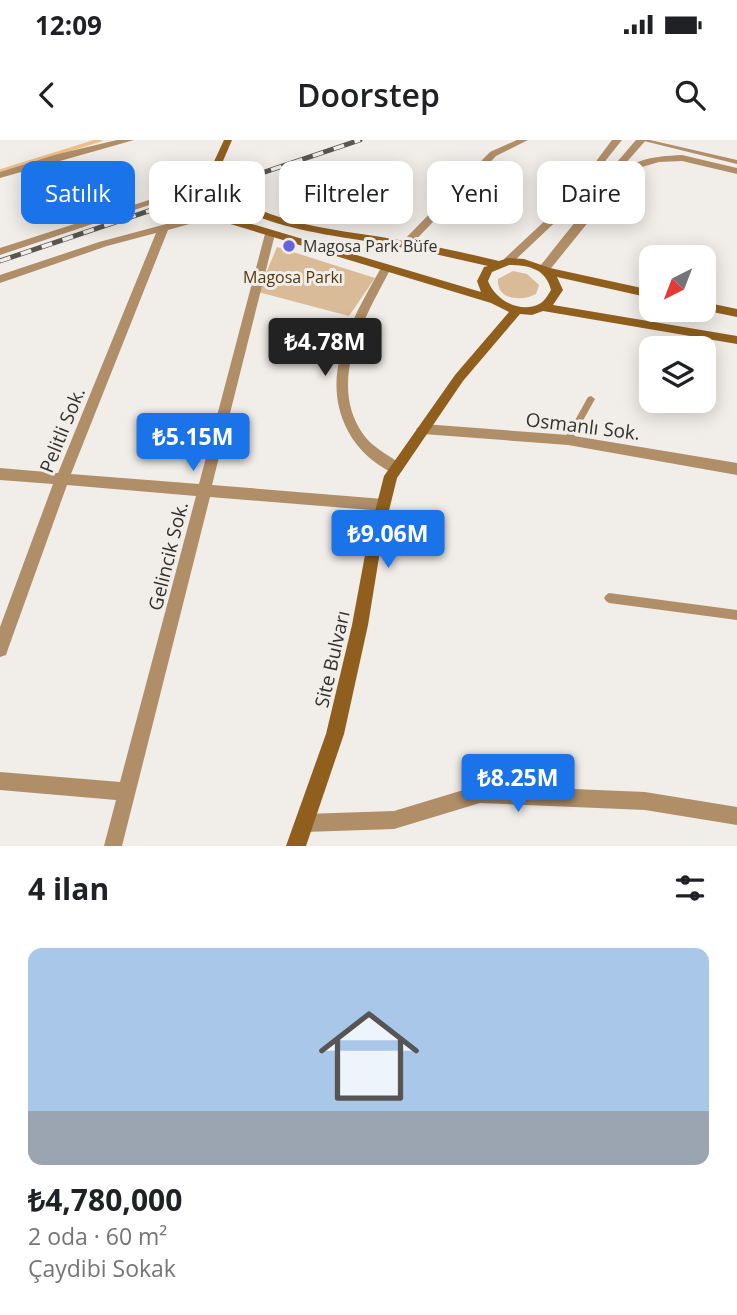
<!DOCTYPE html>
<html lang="tr">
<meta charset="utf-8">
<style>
:root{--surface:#fff;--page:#f6f6f6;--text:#202124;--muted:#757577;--line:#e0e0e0;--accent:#1a73e8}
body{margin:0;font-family:"Open Sans",sans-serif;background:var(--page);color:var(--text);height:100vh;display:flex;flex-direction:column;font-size:26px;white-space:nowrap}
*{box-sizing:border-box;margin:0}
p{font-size:23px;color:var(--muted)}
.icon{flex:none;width:38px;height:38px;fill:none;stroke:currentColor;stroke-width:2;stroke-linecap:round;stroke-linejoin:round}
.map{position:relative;height:706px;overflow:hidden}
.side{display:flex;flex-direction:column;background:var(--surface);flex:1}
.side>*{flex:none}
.hud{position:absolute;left:21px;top:21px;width:696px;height:63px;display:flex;gap:14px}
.needle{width:46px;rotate:222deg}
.buttons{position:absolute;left:639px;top:105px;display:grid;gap:14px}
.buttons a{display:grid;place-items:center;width:77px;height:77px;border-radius:14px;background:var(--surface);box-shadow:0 4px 18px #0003;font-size:35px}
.price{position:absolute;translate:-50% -60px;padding:0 16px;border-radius:7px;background:var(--accent);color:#fff;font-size:23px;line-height:46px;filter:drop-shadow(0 2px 4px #0008)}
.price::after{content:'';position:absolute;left:50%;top:42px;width:21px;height:16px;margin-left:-10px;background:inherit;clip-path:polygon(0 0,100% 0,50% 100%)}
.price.active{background:#222;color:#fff}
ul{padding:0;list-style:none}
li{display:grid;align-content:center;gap:14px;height:371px;padding:0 28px}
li+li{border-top:2px solid var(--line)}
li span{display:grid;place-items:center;height:217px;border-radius:14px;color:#555}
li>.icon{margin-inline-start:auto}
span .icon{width:126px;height:126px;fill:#fffc;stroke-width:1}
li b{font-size:30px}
h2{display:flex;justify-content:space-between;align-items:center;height:84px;padding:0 28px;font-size:30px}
.tag{padding:0 24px;border-radius:14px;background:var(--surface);box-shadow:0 4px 18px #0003;font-size:24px;line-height:63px}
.tag.active{background:var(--accent);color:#fff}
.status{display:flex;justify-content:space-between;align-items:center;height:49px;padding:0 35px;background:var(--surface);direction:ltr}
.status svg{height:19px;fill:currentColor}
header{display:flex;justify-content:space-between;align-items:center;height:91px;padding:0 28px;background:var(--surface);font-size:32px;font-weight:600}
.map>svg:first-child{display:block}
</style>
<div class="status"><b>12:09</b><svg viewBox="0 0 49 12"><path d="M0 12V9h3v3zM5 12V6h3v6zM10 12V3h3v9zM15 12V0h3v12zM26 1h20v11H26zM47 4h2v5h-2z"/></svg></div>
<header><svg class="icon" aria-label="back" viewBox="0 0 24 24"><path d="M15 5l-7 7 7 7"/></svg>Doorstep<svg class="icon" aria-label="search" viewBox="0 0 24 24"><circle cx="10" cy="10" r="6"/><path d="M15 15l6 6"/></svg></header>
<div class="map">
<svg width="737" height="706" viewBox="0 0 737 706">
<rect width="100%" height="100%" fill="#f1ede9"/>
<!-- green -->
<path fill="#dabb97" d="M277,107L375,138L349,176L258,152Z
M513,131L527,134L539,145L536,154C522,162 496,160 498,139Z"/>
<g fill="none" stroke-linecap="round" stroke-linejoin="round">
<!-- stream -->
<path stroke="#edbe88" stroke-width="3.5" d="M0,31L100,0"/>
<!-- lane -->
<path fill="#b08e68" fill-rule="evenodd" d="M640,0H650L737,20V24Z
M591,256L595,259L571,302H565L564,300L565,298L588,257Z
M609,453L737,470V480L609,463L606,461L604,458L606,455Z"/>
<!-- street -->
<path fill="#b08e68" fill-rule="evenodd" d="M117,0H134L0,38V32L58,14Z
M517,0H528L496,16L409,107H401V103L490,12Z
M612,0H622L606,20L603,37L512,123H504V119L595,34L597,20Z
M636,0H646L611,40H605V36Z
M682,15L737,28V34L682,21L659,22L642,27L619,44L548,132H540V126C562,100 609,34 638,22C653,16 667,16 682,15Z
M183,49L191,51L0,115V108Z
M211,72L215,73V77L168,90L71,334L199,344L265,94L270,91L275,94L212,345L383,359L388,361L390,365L388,369L383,371L210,357L122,706H104L116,660L0,650V632L120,642L196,356L67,345L8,509L6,515L0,517V487L53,344L0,340V328L58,333L156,93L107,106L0,143V135L99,102Z
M386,124L391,128C366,176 326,241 363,294C372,307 388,315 401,324L403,328L401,332L396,334C377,327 357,309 348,291C318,235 353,178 381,128Z
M423,284L568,295L737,323V335L568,305L423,294L416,289Z
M480,645L645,652L737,667V685L645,670L480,663L394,689L305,692L298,690L296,683L298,676L305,674L394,671Z"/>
<!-- secondary -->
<path fill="#905f1e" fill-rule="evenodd" d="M224,0H232L214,42C264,84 326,88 387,98C425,104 462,112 499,121L508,118L524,119L550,128L651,150V158L557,137L563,150L553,165L737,196V204L543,171L532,175L520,174L463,241L397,338L382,399L368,485L344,594L306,706H286L326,594L352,485L368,399L384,336L455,235L509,172L491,163L207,77L185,61L181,51L205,41ZM208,47C257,89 321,93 383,104C419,110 453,118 488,126L484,127L477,141L481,152L215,73L193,58L191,52ZM509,125C529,125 546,129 551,150C548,155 545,160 541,163C521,175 495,160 488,141L492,132Z
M704,162L737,169V177L703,170Z"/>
<defs>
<path id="rail" d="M0,121L360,0"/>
</defs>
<!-- rail casing -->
<use href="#rail" stroke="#585653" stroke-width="5"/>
<!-- rail -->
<use href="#rail" stroke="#f1ede9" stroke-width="3.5" stroke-dasharray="11" stroke-linecap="butt"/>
</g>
<!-- markers -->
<circle fill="#6664dd" stroke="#f1ede9" stroke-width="2.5" cx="289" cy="106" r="7"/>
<g text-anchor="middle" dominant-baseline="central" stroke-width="6" stroke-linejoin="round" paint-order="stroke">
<!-- far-poi labels -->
<g font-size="16" fill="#32302e" stroke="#f1ede9" text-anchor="start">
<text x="303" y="106">Magosa Park Büfe</text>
</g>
<!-- far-park labels -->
<g font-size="16" fill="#56370d" stroke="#f1ede9">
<text x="293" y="137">Magosa Parkı</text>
</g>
<!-- street labels -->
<g font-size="19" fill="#32302e" stroke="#f1ede9">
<text transform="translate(583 286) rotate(7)">Osmanlı Sok.</text>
<text transform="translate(62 290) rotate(-68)">Pelitli Sok.</text>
<text transform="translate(168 416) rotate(-76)">Gelincik Sok.</text>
<text transform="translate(332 519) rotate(-77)">Site Bulvarı</text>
</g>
</g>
</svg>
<div class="buttons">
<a><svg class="needle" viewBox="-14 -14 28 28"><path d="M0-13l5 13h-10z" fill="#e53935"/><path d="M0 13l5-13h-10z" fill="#757577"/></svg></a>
<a><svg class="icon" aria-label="layers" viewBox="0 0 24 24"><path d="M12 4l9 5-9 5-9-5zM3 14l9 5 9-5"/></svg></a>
</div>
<b class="price active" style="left:325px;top:238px">₺4.78M</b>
<b class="price" style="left:193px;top:333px">₺5.15M</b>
<b class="price" style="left:388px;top:430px">₺9.06M</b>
<b class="price" style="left:518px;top:674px">₺8.25M</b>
<div class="hud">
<a class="tag active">Satılık</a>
<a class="tag">Kiralık</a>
<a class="tag">Filtreler</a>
<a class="tag">Yeni</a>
<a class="tag">Daire</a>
</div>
</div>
<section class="side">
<h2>4 ilan<svg class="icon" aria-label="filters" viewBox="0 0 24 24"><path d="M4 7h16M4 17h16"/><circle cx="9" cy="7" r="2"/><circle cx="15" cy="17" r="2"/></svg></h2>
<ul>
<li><span style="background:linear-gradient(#a9c7e8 75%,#9aa5b1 0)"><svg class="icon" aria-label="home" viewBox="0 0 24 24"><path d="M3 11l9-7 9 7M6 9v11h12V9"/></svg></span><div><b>₺4,780,000</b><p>2 oda · 60 m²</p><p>Çaydibi Sokak</p></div></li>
</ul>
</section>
